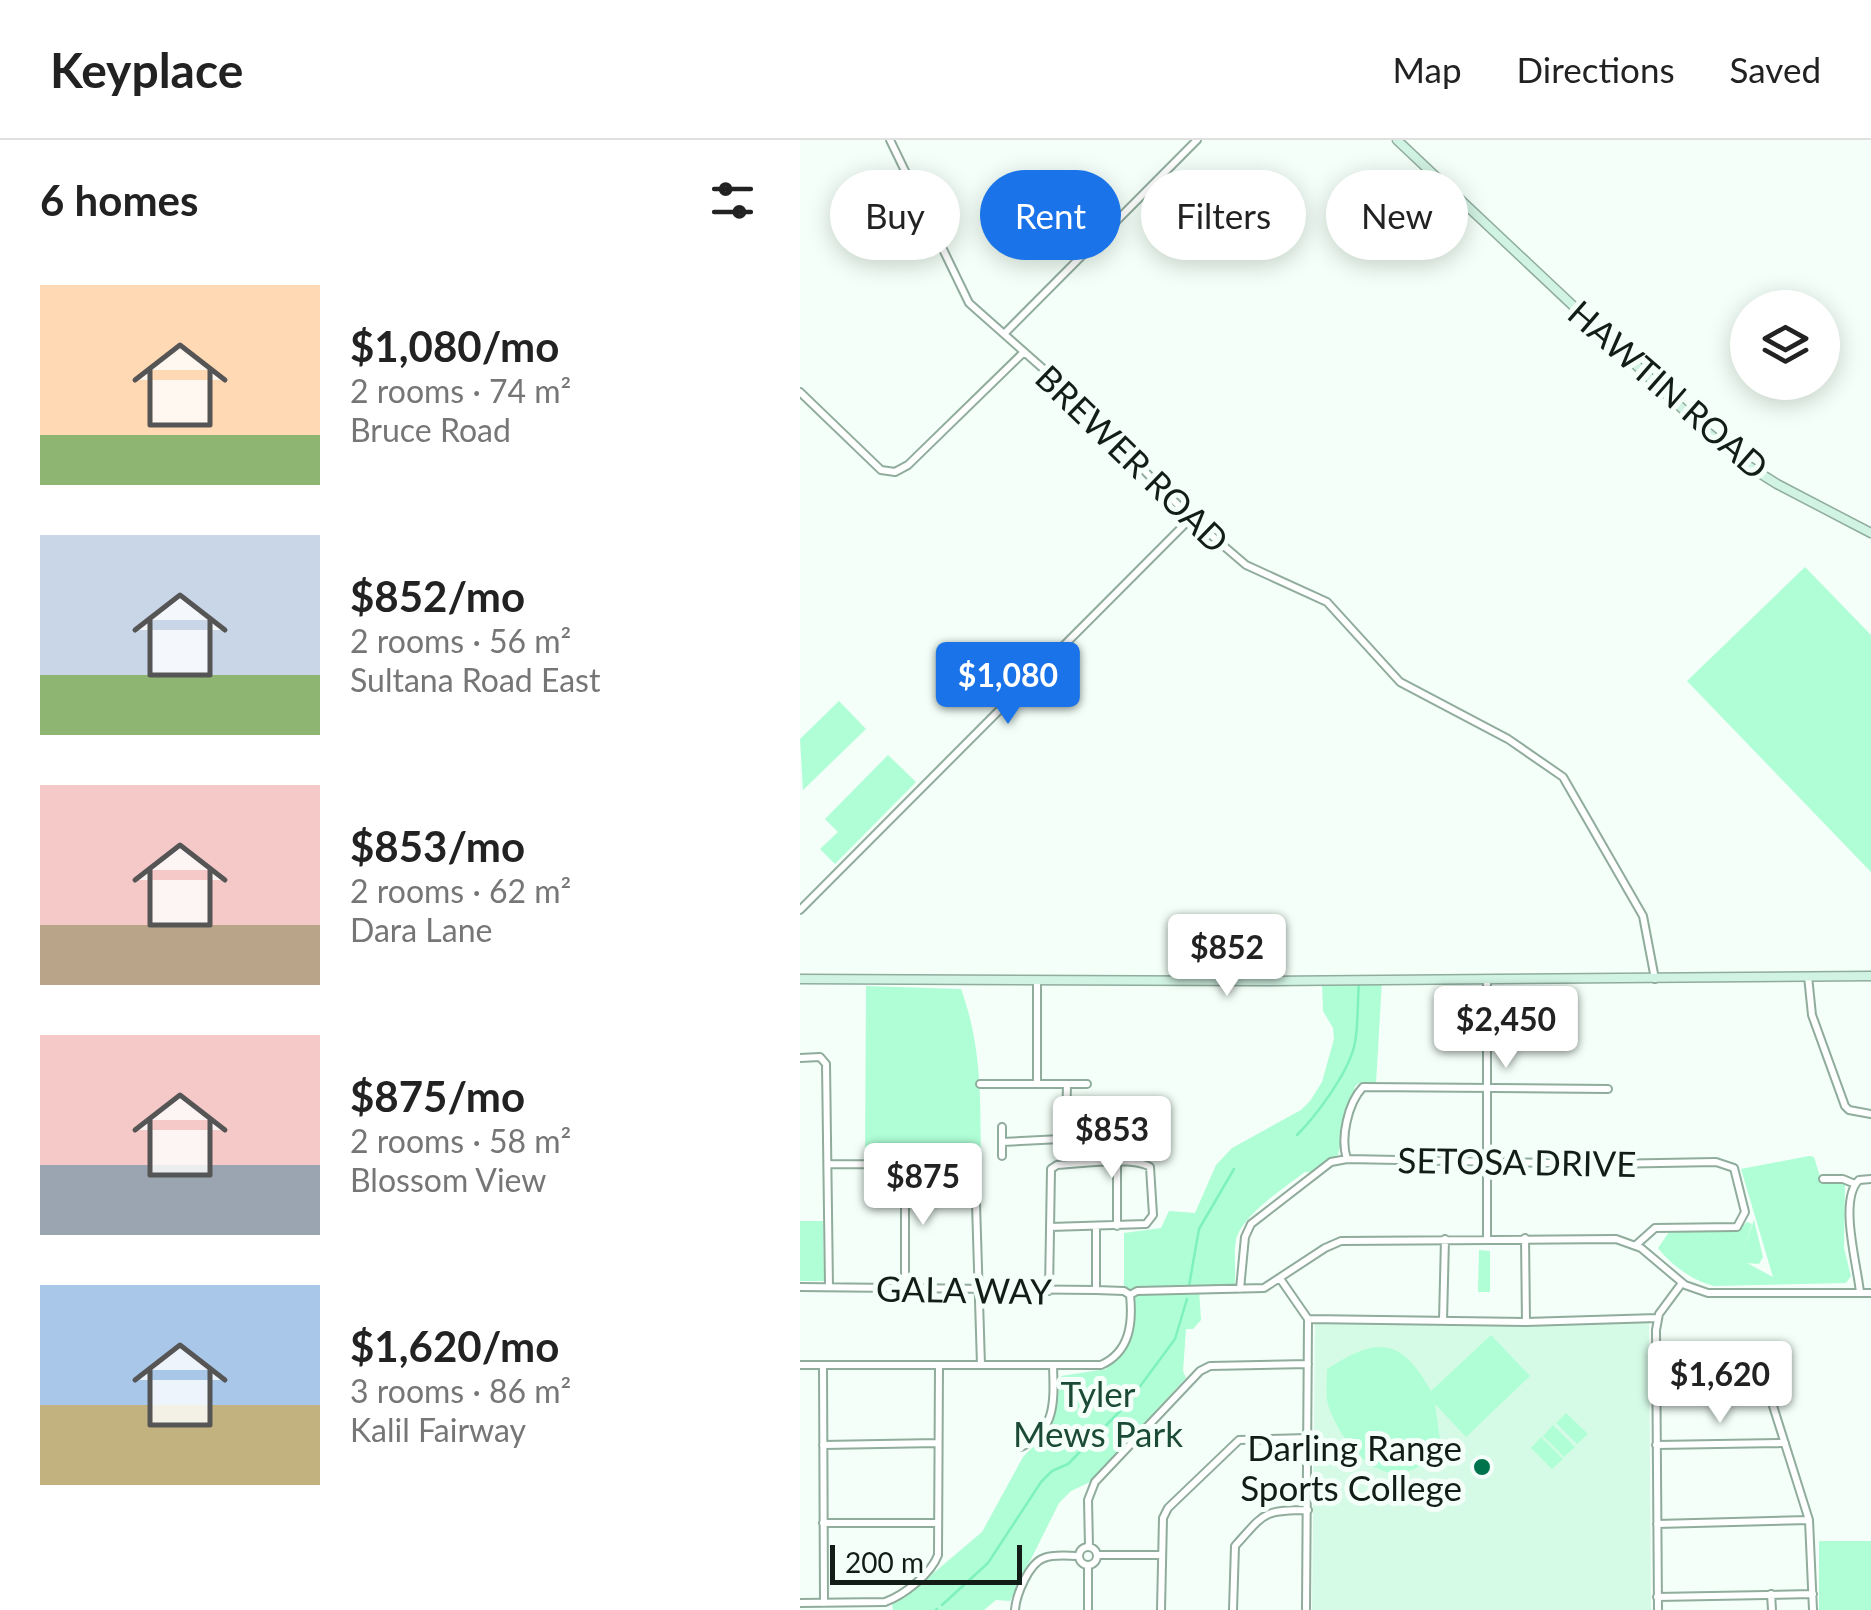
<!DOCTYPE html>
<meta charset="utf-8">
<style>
:root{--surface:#fff;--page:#f6f6f6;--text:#222;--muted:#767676;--line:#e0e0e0;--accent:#1a73e8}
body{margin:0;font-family:Lato,sans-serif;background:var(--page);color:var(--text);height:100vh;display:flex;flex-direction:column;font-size:38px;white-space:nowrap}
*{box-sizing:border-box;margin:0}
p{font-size:32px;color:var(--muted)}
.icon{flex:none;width:55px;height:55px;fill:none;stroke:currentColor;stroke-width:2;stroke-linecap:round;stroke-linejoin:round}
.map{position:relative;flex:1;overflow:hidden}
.sheet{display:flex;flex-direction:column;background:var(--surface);width:800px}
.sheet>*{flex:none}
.banner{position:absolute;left:30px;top:30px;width:890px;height:90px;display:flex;gap:20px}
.fabs{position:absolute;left:930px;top:150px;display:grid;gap:20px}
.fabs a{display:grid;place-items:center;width:110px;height:110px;border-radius:50%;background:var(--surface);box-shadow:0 5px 25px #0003;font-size:50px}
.scale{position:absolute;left:30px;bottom:25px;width:192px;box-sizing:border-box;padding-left:10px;border:5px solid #131d18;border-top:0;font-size:28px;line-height:35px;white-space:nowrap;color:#131d18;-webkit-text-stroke:8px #f3fff8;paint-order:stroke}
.price{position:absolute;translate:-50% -85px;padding:0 22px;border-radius:10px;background:#fff;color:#222;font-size:32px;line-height:65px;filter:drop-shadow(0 2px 5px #0008)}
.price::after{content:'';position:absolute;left:50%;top:60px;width:30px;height:22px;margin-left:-15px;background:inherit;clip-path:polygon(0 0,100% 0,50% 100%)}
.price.selected{background:var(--accent);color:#fff}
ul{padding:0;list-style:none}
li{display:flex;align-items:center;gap:30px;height:250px;padding:0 40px}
li span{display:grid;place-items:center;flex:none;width:280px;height:200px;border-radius:0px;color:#555}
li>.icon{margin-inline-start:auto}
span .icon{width:120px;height:120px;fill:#fffc;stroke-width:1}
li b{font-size:42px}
h2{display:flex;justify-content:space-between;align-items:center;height:120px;padding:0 40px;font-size:42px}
.chip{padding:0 35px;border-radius:45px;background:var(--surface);box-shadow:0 5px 25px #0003;font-size:35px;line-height:90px}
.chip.selected{background:var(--accent);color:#fff}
header{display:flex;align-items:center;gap:60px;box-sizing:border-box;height:140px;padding:0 50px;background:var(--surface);border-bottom:2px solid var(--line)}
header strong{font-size:48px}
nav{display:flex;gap:55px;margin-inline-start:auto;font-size:35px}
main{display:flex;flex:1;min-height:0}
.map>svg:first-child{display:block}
</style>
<header>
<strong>Keyplace</strong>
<nav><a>Map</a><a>Directions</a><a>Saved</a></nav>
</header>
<main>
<section class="sheet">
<h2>6 homes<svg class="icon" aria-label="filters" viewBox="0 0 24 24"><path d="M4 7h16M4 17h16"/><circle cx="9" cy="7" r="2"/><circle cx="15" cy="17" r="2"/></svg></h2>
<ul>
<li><span style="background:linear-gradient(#ffd9b3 75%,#8fb573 0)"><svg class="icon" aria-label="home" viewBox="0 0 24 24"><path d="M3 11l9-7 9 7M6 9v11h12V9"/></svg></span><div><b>$1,080/mo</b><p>2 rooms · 74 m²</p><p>Bruce Road</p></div></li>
<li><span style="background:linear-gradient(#c9d6e8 70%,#8fb573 0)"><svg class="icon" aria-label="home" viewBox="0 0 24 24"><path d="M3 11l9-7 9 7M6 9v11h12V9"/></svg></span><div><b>$852/mo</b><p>2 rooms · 56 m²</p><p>Sultana Road East</p></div></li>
<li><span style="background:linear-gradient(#f6c9c9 70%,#b9a48a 0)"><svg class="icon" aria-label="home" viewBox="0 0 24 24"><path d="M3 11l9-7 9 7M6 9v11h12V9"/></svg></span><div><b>$853/mo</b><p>2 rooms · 62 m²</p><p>Dara Lane</p></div></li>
<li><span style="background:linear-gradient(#f6c9c9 65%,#9aa5b1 0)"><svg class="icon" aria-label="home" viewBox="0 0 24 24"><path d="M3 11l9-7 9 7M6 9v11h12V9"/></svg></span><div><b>$875/mo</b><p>2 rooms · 58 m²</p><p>Blossom View</p></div></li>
<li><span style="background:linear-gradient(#a9c7e8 60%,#c2b280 0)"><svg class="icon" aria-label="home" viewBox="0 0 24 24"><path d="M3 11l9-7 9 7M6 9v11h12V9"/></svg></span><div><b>$1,620/mo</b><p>3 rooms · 86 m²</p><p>Kalil Fairway</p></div></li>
</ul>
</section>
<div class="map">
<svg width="1071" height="1470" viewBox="0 0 1071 1470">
<rect width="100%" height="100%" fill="#f3fff8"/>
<!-- built -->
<path fill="#d5fbe6" d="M849,1182L851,1470H512L515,1184Z"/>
<!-- green -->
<path fill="#affed6" d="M1005,427L1071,495V732L887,541Z
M39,561L66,589L3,650L0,599Z
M88,615L116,642L35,724L20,709L38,692L25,679Z
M582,840L576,943H559L555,946L538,1015L512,1032H505C485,1047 441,1076 436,1100C433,1117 437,1132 434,1149H399L401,1180L393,1189H386L383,1231L386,1238L290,1342L271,1351L259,1363L210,1461L196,1460L184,1470H93L92,1463L104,1458L182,1392L223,1317L251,1288L261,1236L306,1229L330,1192V1155L324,1151V1093L361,1088L369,1071L395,1073L416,1025L432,1008L501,970L510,961L522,942L534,899L533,888L523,871L522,841Z
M66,846L161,849C183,910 180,962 181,1026L65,1024Z
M1009,1016L1014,1017L1021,1040L1045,1039L1044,1108L1051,1136L1046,1143L914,1146C893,1141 871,1125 858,1108L869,1092L937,1091L947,1082L952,1084L944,1109L954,1080L963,1117L959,1124L947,1123L973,1137L941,1029Z
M0,1081H23L24,1141H0Z
M679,1110L690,1111V1152H678Z
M691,1195L730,1236L666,1297L635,1264L640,1300C635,1308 628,1319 621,1325C580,1353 542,1303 529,1268C525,1257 527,1241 527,1229C576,1197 601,1196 631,1251Z
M766,1273L788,1294L777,1304L756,1283Z
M753,1285L775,1307L764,1317L743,1296Z
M741,1297L763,1319L752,1329L731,1308Z
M1019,1401H1071V1470H1019Z"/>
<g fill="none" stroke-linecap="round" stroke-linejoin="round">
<!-- stream -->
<path stroke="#7ff1bc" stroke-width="2.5" d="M497,995C517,975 547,934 554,907C559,887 557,863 559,842
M389,1146L399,1089L434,1029
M142,1465L188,1423L241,1342L252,1331L268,1324L327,1264L375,1199L387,1159
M136,1470L137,1469"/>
<defs>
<path id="street" d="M90,0L169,163L248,233L391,378L446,425L527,462L600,542L708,599L763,637L843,776L855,839
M204,194L397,0
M0,252L81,330L95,332L108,325L224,212
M0,770L391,378
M1008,836L1012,875L1045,966L1049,970L1071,974
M687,840V1098
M0,918L20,917L26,924L29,1147
M237,943V840
M180,944H287
M202,987V1002L261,999L266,985L267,944
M202,1002V1016
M547,1019C540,998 548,963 563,947L808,949
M317,1022V1086
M29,1024L161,1025L175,1031L181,1225
M105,1024V1151
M1023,1039H1043L1055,1044
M725,1098L726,1182
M481,1140L508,1179
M0,1147L296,1150L324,1151L330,1155L337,1151L464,1148L525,1108L541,1101L816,1099L841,1108L885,1145L908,1153H1071
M440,1149L445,1097L451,1084L531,1022L547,1019L805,1024L916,1022L934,1028L945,1072L937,1087L855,1088L836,1105
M296,1150V1087
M249,1151L251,1029L257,1025C280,1024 332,1016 350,1027L353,1075L346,1084L250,1087
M1060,1153C1058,1127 1038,1060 1059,1040L1071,1039
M643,1181L645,1099
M856,1223L951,1225L962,1231L1009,1380L1013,1470
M0,1225H301C330,1212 333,1183 330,1155
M23,1225L24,1463
M23,1305L138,1303
M856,1305L985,1303
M221,1307C257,1291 254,1259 253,1225
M23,1383H138
M857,1384L1009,1380
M289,1406L288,1360L295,1342L400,1231L410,1226L508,1224
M279 1416a9 9 0 1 1 18 0a9 9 0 1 1-18 0Z
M297,1415H361
M288,1425V1470
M971,1454L972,1470
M857,1457L1013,1454
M0,1463L85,1462C104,1455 131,1434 138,1415L139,1225
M215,1470C216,1455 229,1423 244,1418C254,1414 268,1416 279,1416
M361,1470L363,1378L368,1368L439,1300L508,1298
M433,1470L435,1406C465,1373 462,1370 508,1370
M506,1470L508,1179L726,1182L857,1178
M858,1470L856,1190L859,1174L882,1143"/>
<path id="secondary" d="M597,0L905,290L950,327L977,344L1071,393
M0,839L463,841L1071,836"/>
</defs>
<!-- street casing -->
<use href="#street" stroke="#90ac9d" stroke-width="10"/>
<!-- secondary casing -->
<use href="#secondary" stroke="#90ac9d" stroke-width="11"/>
<!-- street -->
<use href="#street" stroke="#fff" stroke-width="6"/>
<!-- secondary -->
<use href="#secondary" stroke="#d1f3e4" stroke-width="8"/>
</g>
<!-- markers -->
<circle fill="#00734d" stroke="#f3fff8" stroke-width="4" cx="682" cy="1327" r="10"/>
<g text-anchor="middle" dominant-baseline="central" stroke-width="10" stroke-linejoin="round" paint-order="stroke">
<!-- street labels -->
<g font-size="35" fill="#131d18" stroke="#f3fff8">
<text transform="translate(869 249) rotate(41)">HAWTIN ROAD</text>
<text transform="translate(333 318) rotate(44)">BREWER ROAD</text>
<text transform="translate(717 1021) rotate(1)">SETOSA DRIVE</text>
<text transform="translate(164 1149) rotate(1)">GALA WAY</text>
</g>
<!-- park labels -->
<g font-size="35" fill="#1b4b36" stroke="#f3fff8">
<text x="298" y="1253">Tyler<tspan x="298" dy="40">Mews Park</tspan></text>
</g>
<!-- poi labels -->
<g font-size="35" fill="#131d18" stroke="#f3fff8" text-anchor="end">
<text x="662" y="1307">Darling Range<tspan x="662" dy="40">Sports College</tspan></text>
</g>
</g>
</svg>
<div class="fabs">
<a><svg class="icon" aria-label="layers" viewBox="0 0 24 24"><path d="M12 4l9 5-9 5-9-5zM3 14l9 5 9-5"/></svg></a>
</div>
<div class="scale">200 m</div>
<b class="price selected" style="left:208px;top:587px">$1,080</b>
<b class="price" style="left:427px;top:859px">$852</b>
<b class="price" style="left:706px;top:931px">$2,450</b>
<b class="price" style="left:312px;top:1041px">$853</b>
<b class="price" style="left:123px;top:1088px">$875</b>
<b class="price" style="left:920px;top:1286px">$1,620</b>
<div class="banner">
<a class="chip">Buy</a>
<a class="chip selected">Rent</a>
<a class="chip">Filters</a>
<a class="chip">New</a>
</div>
</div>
</main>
